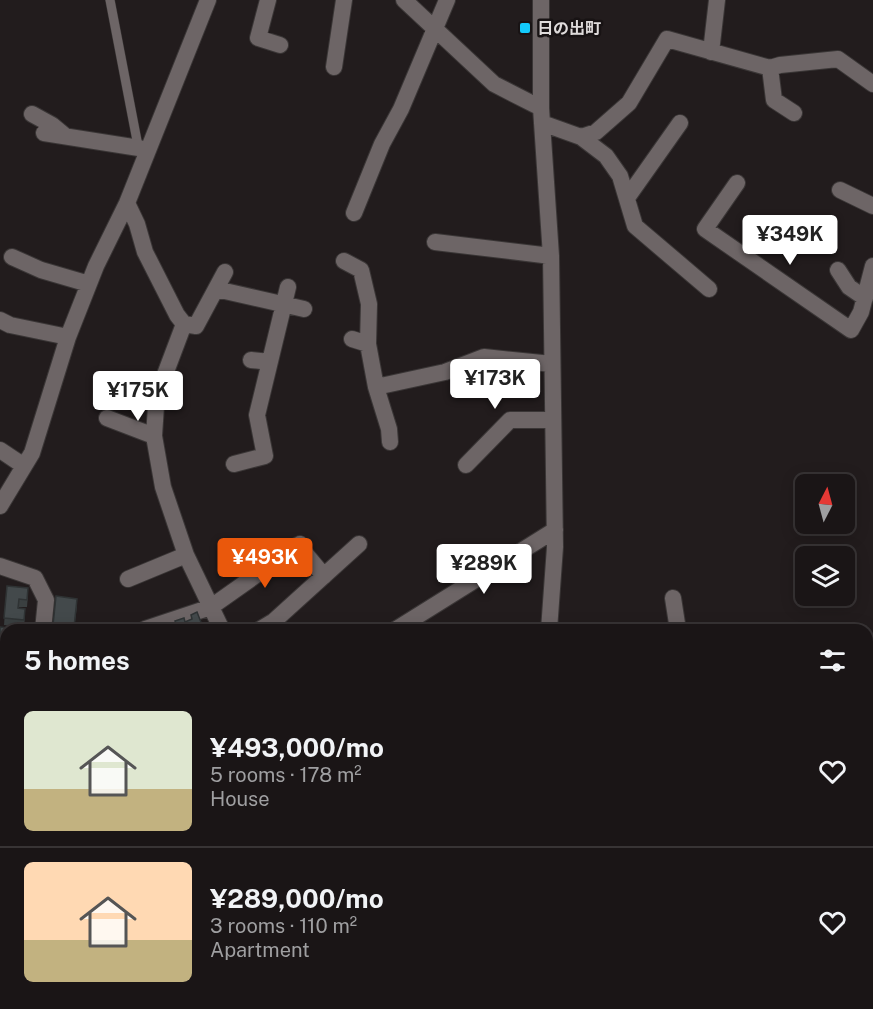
<!DOCTYPE html>
<meta charset="utf-8">
<style>
:root{--surface:#1a1516;--page:#272223;--text:#f1f3f6;--muted:#9f9fa1;--line:#383435;--accent:#ea580c}
body{margin:0;font-family:"Public Sans","Noto Sans JP",sans-serif;background:var(--page);color:var(--text);height:100vh;display:flex;flex-direction:column;font-size:22px;white-space:nowrap}
*{box-sizing:border-box;margin:0}
p{font-size:20px;color:var(--muted)}
.icon{flex:none;width:33px;height:33px;fill:none;stroke:currentColor;stroke-width:2;stroke-linecap:round;stroke-linejoin:round}
.map{position:relative;flex:1;overflow:hidden}
.details{position:absolute;left:0px;top:624px;width:873px;height:386px;display:flex;flex-direction:column;background:var(--surface);border-radius:18px 18px 0 0;box-shadow:0 3px 15px #0003,0 0 0 2px var(--line)}
.details>*{flex:none}
.needle{width:39px;rotate:6deg}
.fabs{position:absolute;left:795px;top:474px;display:grid;gap:12px}
.fabs a{display:grid;place-items:center;width:60px;height:60px;border-radius:9px;background:var(--surface);box-shadow:0 3px 15px #0003,0 0 0 2px var(--line);font-size:30px}
.price{position:absolute;translate:-50% -51px;padding:0 14px;border-radius:6px;background:#fff;color:#222;font-size:20px;line-height:39px;filter:drop-shadow(0 2px 3px #0008)}
.price::after{content:'';position:absolute;left:50%;top:36px;width:18px;height:14px;margin-left:-9px;background:inherit;clip-path:polygon(0 0,100% 0,50% 100%)}
.price.selected{background:var(--accent);color:#fff}
ul{padding:0;list-style:none}
li{display:flex;align-items:center;gap:18px;height:150px;padding:0 24px}
li+li{border-top:2px solid var(--line)}
li span{display:grid;place-items:center;flex:none;width:168px;height:120px;border-radius:9px;color:#555}
li>.icon{margin-inline-start:auto}
span .icon{width:72px;height:72px;fill:#fffc;stroke-width:1}
li b{font-size:26px}
h2{display:flex;justify-content:space-between;align-items:center;height:72px;padding:0 24px;font-size:26px}
.map>svg:first-child{display:block}
</style>
<div class="map">
<svg width="873" height="1009" viewBox="0 0 873 1009">
<rect width="100%" height="100%" fill="#221c1d"/>
<g fill="none" stroke-linecap="round" stroke-linejoin="round">
<defs>
<path id="service" d="M110,0L139,151"/>
<path id="minor" d="M268,0L258,38L280,45
M404,0L494,84L541,108
M541,0V108L551,256L555,547L549,630
M711,52L717,0
M334,67L344,0
M794,113L774,100L770,68L780,65L838,59L873,84
M32,114L52,125L64,135
M542,123L581,137L596,132L629,103L667,39L770,68
M44,133L139,148
M581,137L606,156L620,176L635,226L709,289
M737,183L705,229L851,330L861,312L873,266
M840,190L873,206
M627,198L680,123
M127,203L137,224L145,252L177,315L184,324L161,385L156,406L154,436L163,487L186,555L222,630
M354,213L382,144L401,109L447,0
M435,242L551,256
M12,257L41,270L89,284
M344,261L361,270L369,304L368,344
M838,270L849,287L865,298
M216,289L304,309
M0,320L10,325L68,337
M184,324L196,326L225,272
M352,339L368,344L376,387
M251,360L270,362
M107,418L154,436
M390,442L389,429L376,387L445,372L484,357L552,364
M0,450L24,466
M234,464L265,456L257,415L288,287
M466,465L510,420H553
M0,506L32,453L68,337L96,266L127,203L208,0
M298,545L324,576
M0,566L35,578L46,600L43,630
M128,579L186,555
M673,598L678,630
M145,629L211,607L300,544
M259,630L274,621L359,544
M395,630L555,530
M0,790H6
M228,1004L229,1009
M344,1004L345,1009
M524,1009L525,1004"/>
</defs>
<!-- service casing -->
<use href="#service" stroke="#3a3636" stroke-width="10"/>
<!-- minor casing -->
<use href="#minor" stroke="#3a3636" stroke-width="18"/>
<!-- service -->
<use href="#service" stroke="#6d6566" stroke-width="9"/>
<!-- minor -->
<use href="#minor" stroke="#6d6566" stroke-width="16"/>
<defs>
<path id="rail" d="M864,1004L870,1009"/>
</defs>
<!-- rail casing -->
<use href="#rail" stroke="#938f8f" stroke-width="7"/>
<!-- rail -->
<use href="#rail" stroke="#181314" stroke-width="4.5" stroke-dasharray="14" stroke-linecap="butt"/>
</g>
<!-- wall -->
<path fill="#3a3f40" d="M7,586L28,595L27,607H19V608L25,616L24,627L4,625Z
M77,606L74,630H53V625Z
M0,627L6,630V654L0,653Z
M0,668L6,669V705H0Z
M6,821V883L0,882V824Z
M0,894L6,895V924L0,923Z"/>
<!-- building -->
<path fill="#43494b" stroke="#2f3334" stroke-width="1.5" d="M7,586L28,588L27,600L19,599L18,608L25,609L24,620L4,618Z
M56,596L77,599L74,627L53,625Z
M197,612L204,630H175L174,628L177,627L175,621L184,618L185,622L192,619L191,615Z
M170,623L171,630H159V626Z
M122,625V627L125,626L127,630H112V628Z
M0,627L26,630H6V647L0,646Z
M0,668L6,669V698L0,697Z
M2,821H6V875H0V824H2Z
M0,894L6,895V916H0Z"/>
<!-- markers -->
<rect fill="#13cafb" stroke="#181314" stroke-width="2" x="519" y="22" width="12" height="12" rx="3"/>
<g text-anchor="middle" dominant-baseline="central" stroke-width="5" stroke-linejoin="round" paint-order="stroke">
<!-- poi labels -->
<g font-size="16" font-weight="bold" fill="#dfdbdb" stroke="#181314" text-anchor="start">
<text x="537" y="28">日の出町</text>
</g>
</g>
</svg>
<div class="fabs">
<a><svg class="needle" viewBox="-14 -14 28 28"><path d="M0-13l5 13h-10z" fill="#e53935"/><path d="M0 13l5-13h-10z" fill="#9f9fa1"/></svg></a>
<a><svg class="icon" aria-label="layers" viewBox="0 0 24 24"><path d="M12 4l9 5-9 5-9-5zM3 14l9 5 9-5"/></svg></a>
</div>
<b class="price" style="left:790px;top:266px">¥349K</b>
<b class="price" style="left:495px;top:410px">¥173K</b>
<b class="price" style="left:138px;top:422px">¥175K</b>
<b class="price selected" style="left:265px;top:589px">¥493K</b>
<b class="price" style="left:484px;top:595px">¥289K</b>
<section class="details">
<h2>5 homes<svg class="icon" aria-label="filters" viewBox="0 0 24 24"><path d="M4 7h16M4 17h16"/><circle cx="9" cy="7" r="2"/><circle cx="15" cy="17" r="2"/></svg></h2>
<ul>
<li><span style="background:linear-gradient(#dfe7d0 65%,#c2b280 0)"><svg class="icon" aria-label="home" viewBox="0 0 24 24"><path d="M3 11l9-7 9 7M6 9v11h12V9"/></svg></span><div><b>¥493,000/mo</b><p>5 rooms · 178 m²</p><p>House</p></div><svg class="icon" aria-label="heart" viewBox="0 0 24 24"><path d="M12 20l-8-8c-3-5 5-10 8-4 3-6 11-1 8 4z"/></svg></li>
<li><span style="background:linear-gradient(#ffd9b3 65%,#c2b280 0)"><svg class="icon" aria-label="home" viewBox="0 0 24 24"><path d="M3 11l9-7 9 7M6 9v11h12V9"/></svg></span><div><b>¥289,000/mo</b><p>3 rooms · 110 m²</p><p>Apartment</p></div><svg class="icon" aria-label="heart" viewBox="0 0 24 24"><path d="M12 20l-8-8c-3-5 5-10 8-4 3-6 11-1 8 4z"/></svg></li>
</ul>
</section>
</div>
